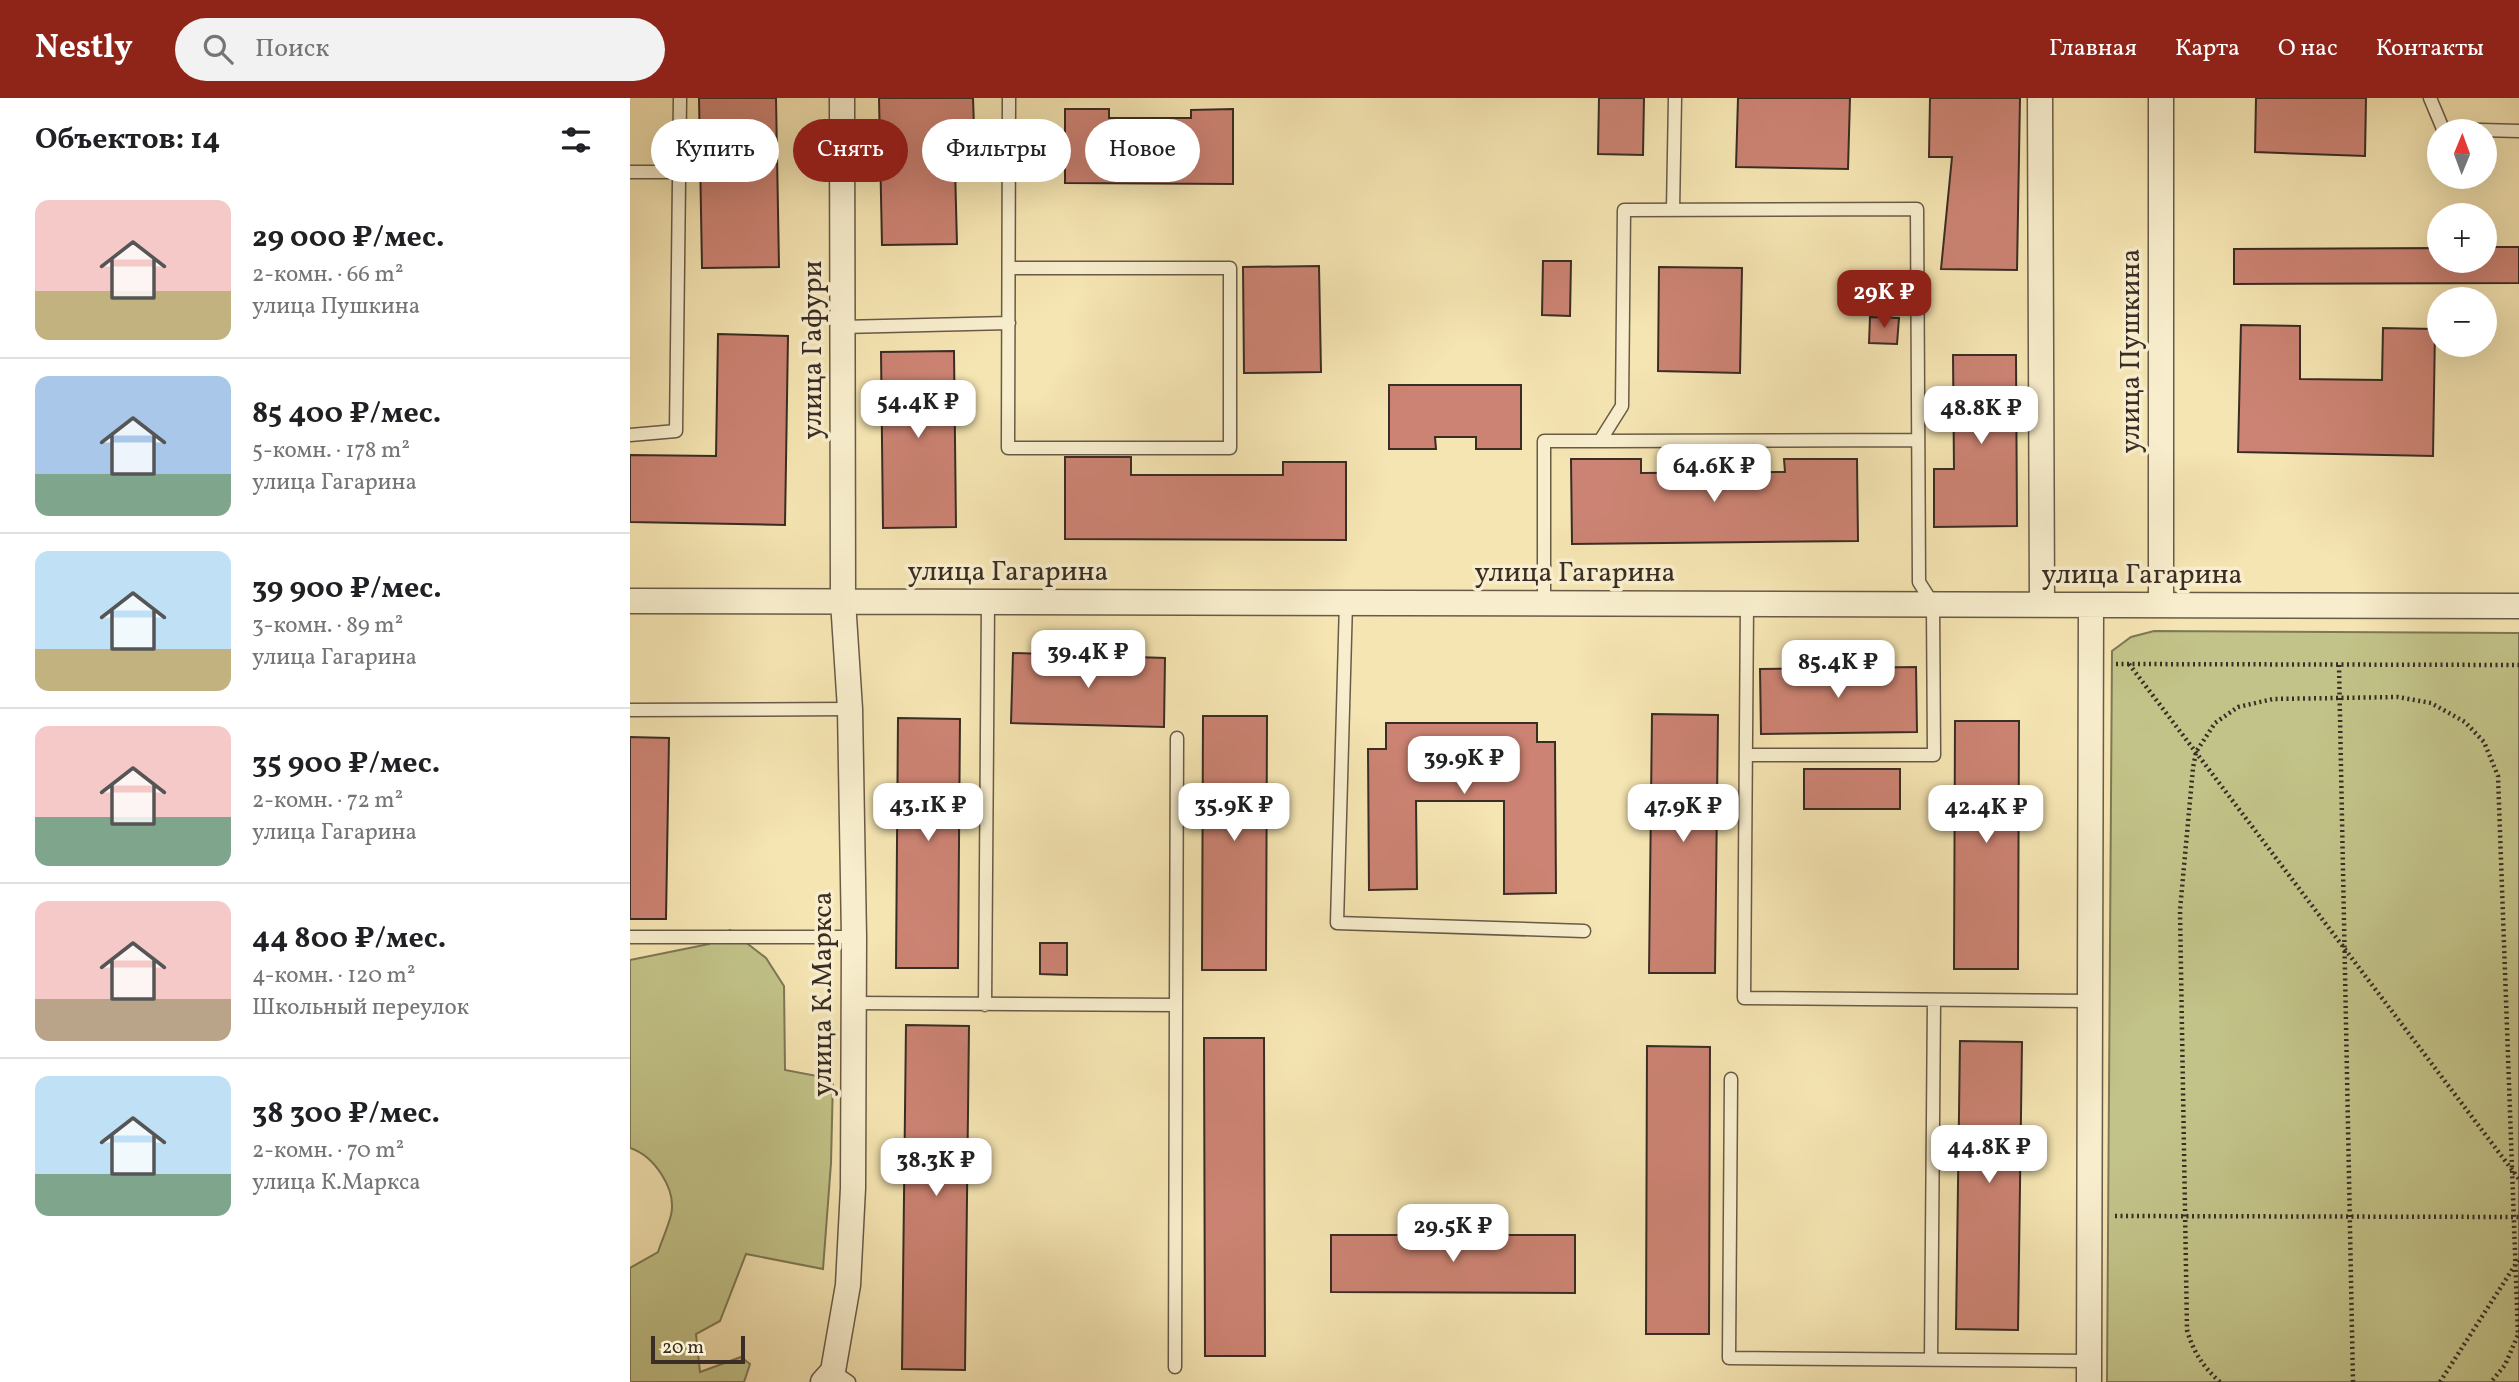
<!DOCTYPE html>
<html lang="ru">
<meta charset="utf-8">
<style>
:root{--surface:#fff;--page:#f2f2f2;--text:#202124;--muted:#757577;--line:#e0e0e0;--accent:#8f2418}
body{margin:0;font-family:Vollkorn,serif;background:var(--page);color:var(--text);height:100vh;display:flex;flex-direction:column;font-size:26px;white-space:nowrap}
*{box-sizing:border-box;margin:0}
p{font-size:23px;color:var(--muted)}
.icon{flex:none;width:38px;height:38px;fill:none;stroke:currentColor;stroke-width:2;stroke-linecap:round;stroke-linejoin:round}
.map{position:relative;flex:1;overflow:hidden}
.details{display:flex;flex-direction:column;background:var(--surface);width:630px}
.details>*{flex:none}
.hud{position:absolute;left:21px;top:21px;width:665px;height:63px;display:flex;gap:14px}
.needle{width:46px;rotate:1deg}
.buttons{position:absolute;left:1797px;top:21px;display:grid;gap:14px}
.buttons a{display:grid;place-items:center;width:70px;height:70px;border-radius:50%;background:var(--surface);box-shadow:0 7px 28px #0002;font-size:35px}
.scale{position:absolute;left:21px;bottom:18px;width:94px;box-sizing:border-box;padding-left:7px;border:4px solid #392d25;border-top:0;font-size:19px;line-height:24px;white-space:nowrap;color:#392d25;-webkit-text-stroke:5px #f8eecd;paint-order:stroke}
.price{position:absolute;translate:-50% -60px;padding:0 16px;border-radius:14px;background:#fff;color:#222;font-size:23px;line-height:46px;filter:drop-shadow(0 2px 4px #0008)}
.price::after{content:'';position:absolute;left:50%;top:42px;width:21px;height:16px;margin-left:-10px;background:inherit;clip-path:polygon(0 0,100% 0,50% 100%)}
.price.active{background:var(--accent);color:#fff}
ul{padding:0;list-style:none}
li{display:flex;align-items:center;gap:21px;height:175px;padding:0 35px}
li+li{border-top:2px solid var(--line)}
li span{display:grid;place-items:center;flex:none;width:196px;height:140px;border-radius:14px;color:#555}
li>.icon{margin-inline-start:auto}
span .icon{width:84px;height:84px;fill:#fffc;stroke-width:1}
li b{font-size:30px}
h2{display:flex;justify-content:space-between;align-items:center;height:84px;padding:0 35px;font-size:30px}
.chip{padding:0 24px;border-radius:32px;background:var(--surface);box-shadow:0 7px 28px #0002;font-size:24px;line-height:63px}
.chip.active{background:var(--accent);color:#fff}
header{display:flex;align-items:center;gap:42px;box-sizing:border-box;height:98px;padding:0 35px;background:var(--accent);color:#fff}
header strong{font-size:33px}
nav{display:flex;gap:38px;margin-inline-start:auto;font-size:24px}
.search{width:490px;height:63px;background:var(--page);display:flex;align-items:center;gap:18px;box-sizing:border-box;padding:0 24px;border-radius:38px;color:var(--muted);font-size:26px}
main{display:flex;flex:1;min-height:0}
.map>svg:first-child{display:block}
</style>
<header>
<strong>Nestly</strong>
<div class="search"><svg class="icon" aria-label="search" viewBox="0 0 24 24"><circle cx="10" cy="10" r="6"/><path d="M15 15l6 6"/></svg>Поиск</div>
<nav><a>Главная</a><a>Карта</a><a>О нас</a><a>Контакты</a></nav>
</header>
<main>
<section class="details">
<h2>Объектов: 14<svg class="icon" aria-label="filters" viewBox="0 0 24 24"><path d="M4 7h16M4 17h16"/><circle cx="9" cy="7" r="2"/><circle cx="15" cy="17" r="2"/></svg></h2>
<ul>
<li><span style="background:linear-gradient(#f6c9c9 65%,#c2b280 0)"><svg class="icon" aria-label="home" viewBox="0 0 24 24"><path d="M3 11l9-7 9 7M6 9v11h12V9"/></svg></span><div><b>29 000 ₽/мес.</b><p>2-комн. · 66 m²</p><p>улица Пушкина</p></div></li>
<li><span style="background:linear-gradient(#a9c7e8 70%,#7fa58c 0)"><svg class="icon" aria-label="home" viewBox="0 0 24 24"><path d="M3 11l9-7 9 7M6 9v11h12V9"/></svg></span><div><b>85 400 ₽/мес.</b><p>5-комн. · 178 m²</p><p>улица Гагарина</p></div></li>
<li><span style="background:linear-gradient(#bfe0f5 70%,#c2b280 0)"><svg class="icon" aria-label="home" viewBox="0 0 24 24"><path d="M3 11l9-7 9 7M6 9v11h12V9"/></svg></span><div><b>39 900 ₽/мес.</b><p>3-комн. · 89 m²</p><p>улица Гагарина</p></div></li>
<li><span style="background:linear-gradient(#f6c9c9 65%,#7fa58c 0)"><svg class="icon" aria-label="home" viewBox="0 0 24 24"><path d="M3 11l9-7 9 7M6 9v11h12V9"/></svg></span><div><b>35 900 ₽/мес.</b><p>2-комн. · 72 m²</p><p>улица Гагарина</p></div></li>
<li><span style="background:linear-gradient(#f6c9c9 70%,#b9a48a 0)"><svg class="icon" aria-label="home" viewBox="0 0 24 24"><path d="M3 11l9-7 9 7M6 9v11h12V9"/></svg></span><div><b>44 800 ₽/мес.</b><p>4-комн. · 120 m²</p><p>Школьный переулок</p></div></li>
<li><span style="background:linear-gradient(#bfe0f5 70%,#7fa58c 0)"><svg class="icon" aria-label="home" viewBox="0 0 24 24"><path d="M3 11l9-7 9 7M6 9v11h12V9"/></svg></span><div><b>38 300 ₽/мес.</b><p>2-комн. · 70 m²</p><p>улица К.Маркса</p></div></li>
</ul>
</section>
<div class="map">
<svg width="1889" height="1284" viewBox="0 0 1889 1284">
<rect width="100%" height="100%" fill="#f5e5b2"/>
<filter id="stains"><feTurbulence type="fractalNoise" baseFrequency=".00286" numOctaves="4"/><feColorMatrix values="0 0 0 0 .2 0 0 0 0 .09 0 0 0 0 .02 0 0 0 .5 -.17"/></filter>
<radialGradient id="worn" r=".72"><stop offset=".6" stop-color="#630" stop-opacity="0"/><stop offset="1" stop-color="#630" stop-opacity=".3"/></radialGradient>
<!-- green -->
<path fill="#c2c388" stroke="#7e7856" stroke-width="2" d="M1524,533L1889,535V1284H1477L1482,553L1501,539Z
M100,832L136,860L154,888L155,972L203,981L201,1065L193,1171L116,1156L90,1223L66,1236L70,1274L111,1259L120,1266L114,1284H0V1170L28,1154C32,1142 38,1129 41,1117C47,1091 24,1058 0,1050V862L79,846Z"/>
<!-- building -->
<path fill="#cc8373" stroke="#392d25" stroke-width="2" d="M69,0H146L149,169L72,170Z
M249,0H343L344,30L324,31L327,146L252,147Z
M969,0H1014L1013,57L968,56Z
M1108,0H1220L1218,71L1106,69Z
M1300,0H1390L1387,172L1311,171L1322,59H1299Z
M1626,0H1736L1735,58L1625,54Z
M435,11H479V20H561V12L603,11V86L435,85Z
M1855,149H1889V185L1604,186V151L1810,150V163H1855Z
M913,163H941L940,218L912,217Z
M689,168L691,274L614,275L613,169Z
M1029,169L1112,170L1110,275L1028,273Z
M1240,219L1269,220L1267,246L1239,245Z
M1611,227L1670,228V281L1752,282L1753,230L1805,231L1803,358L1608,354Z
M88,236L158,238L155,427L0,424V357L86,358Z
M324,253L326,429L253,430L251,254Z
M1323,257H1386L1387,428L1304,429V371H1324Z
M759,287H891V351H846V339H805L806,351H759Z
M435,359H501V377H653V364H716V442L435,441Z
M941,361H1011V375L1155,374L1154,361H1227L1228,443L942,446Z
M383,555L535,560L534,629L381,625Z
M1286,569L1287,634L1131,636L1130,571Z
M1022,616L1088,617L1085,875H1019Z
M573,618H637L636,872H572Z
M268,620L330,621L328,870H266Z
M1325,623H1389L1388,871H1324Z
M756,625H907V644H925L926,795L874,796V703H786L787,791L739,792L738,651H756Z
M0,639L39,640L36,821H0Z
M1174,671H1270V711H1174Z
M410,845H437V877L410,876Z
M276,927L339,928L335,1272L272,1271Z
M574,940H634L635,1258H575Z
M1330,943L1392,944L1388,1232L1326,1231Z
M1017,948L1080,949L1079,1236H1016Z
M701,1137H945V1195L701,1194Z"/>
<g fill="none" stroke-linecap="round" stroke-linejoin="round">
<defs>
<path id="service" d="M379,0L378,350H600V170H379
M1800,0L1813,31L1889,33
M0,74H49
M1043,112L1045,0
M212,229L379,225
M0,337L46,333L50,0
M970,343L1288,342
M716,504L707,825L954,833
M914,505V343H970L992,308L994,112L1287,111L1289,484L1303,506L1304,657H1116
M1117,505L1114,900L1460,903
M0,612L220,611
M0,839H224
M223,905L546,907L545,1269
M355,907L358,504
M546,907L547,640
M1101,981L1099,1260L1459,1263
M1301,1262L1304,902
M203,1273L219,1284"/>
<path id="minor" d="M1410,0L1412,506
M1531,0V507
M0,503L1889,508
M193,1284L203,1273L218,1187L223,1090L224,839L220,611L213,503L212,0
M1459,1284L1461,507"/>
</defs>
<!-- service casing -->
<use href="#service" stroke="#685b48" stroke-width="15"/>
<!-- minor casing -->
<use href="#minor" stroke="#685b48" stroke-width="27"/>
<!-- path -->
<path stroke="#392d25" stroke-width="4.5" stroke-dasharray="2 3.5" stroke-linecap="butt" d="M1486,566L1889,567
M1499,566L1889,1081
M1709,567L1723,1284
M1485,1118L1889,1119
M1590,1284C1573,1269 1563,1253 1557,1232L1550,812L1563,670L1566,654L1585,625L1608,609L1643,601L1768,599L1801,605L1835,624L1854,644L1868,678L1888,1237L1875,1267L1861,1284
M1810,1284L1889,1161"/>
<!-- service -->
<use href="#service" stroke="#f8eecd" stroke-width="12"/>
<!-- minor -->
<use href="#minor" stroke="#f8eecd" stroke-width="24"/>
</g>
<g text-anchor="middle" dominant-baseline="central" stroke-width="7" stroke-linejoin="round" paint-order="stroke">
<!-- street labels -->
<g font-size="28" fill="#392d25" stroke="#f8eecd">
<text transform="translate(183 252) rotate(-90)">улица Гафури</text>
<text transform="translate(1501 253) rotate(-90)">улица Пушкина</text>
<text x="378" y="474">улица Гагарина</text>
<text x="945" y="475">улица Гагарина</text>
<text x="1512" y="477">улица Гагарина</text>
<text transform="translate(193 896) rotate(-90)">улица К.Маркса</text>
</g>
</g>
<rect width="100%" height="100%" filter="url(#stains)"/>
<rect width="100%" height="100%" fill="url(#worn)"/>
</svg>
<div class="buttons">
<a><svg class="needle" viewBox="-14 -14 28 28"><path d="M0-13l5 13h-10z" fill="#e53935"/><path d="M0 13l5-13h-10z" fill="#757577"/></svg></a>
<a>+</a>
<a>−</a>
</div>
<div class="scale">20 m</div>
<b class="price active" style="left:1254px;top:232px">29K ₽</b>
<b class="price" style="left:288px;top:342px">54.4K ₽</b>
<b class="price" style="left:1351px;top:348px">48.8K ₽</b>
<b class="price" style="left:1084px;top:406px">64.6K ₽</b>
<b class="price" style="left:458px;top:592px">39.4K ₽</b>
<b class="price" style="left:1208px;top:602px">85.4K ₽</b>
<b class="price" style="left:834px;top:698px">39.9K ₽</b>
<b class="price" style="left:298px;top:745px">43.1K ₽</b>
<b class="price" style="left:604px;top:745px">35.9K ₽</b>
<b class="price" style="left:1053px;top:746px">47.9K ₽</b>
<b class="price" style="left:1356px;top:747px">42.4K ₽</b>
<b class="price" style="left:1359px;top:1087px">44.8K ₽</b>
<b class="price" style="left:306px;top:1100px">38.3K ₽</b>
<b class="price" style="left:823px;top:1166px">29.5K ₽</b>
<div class="hud">
<a class="chip">Купить</a>
<a class="chip active">Снять</a>
<a class="chip">Фильтры</a>
<a class="chip">Новое</a>
</div>
</div>
</main>
